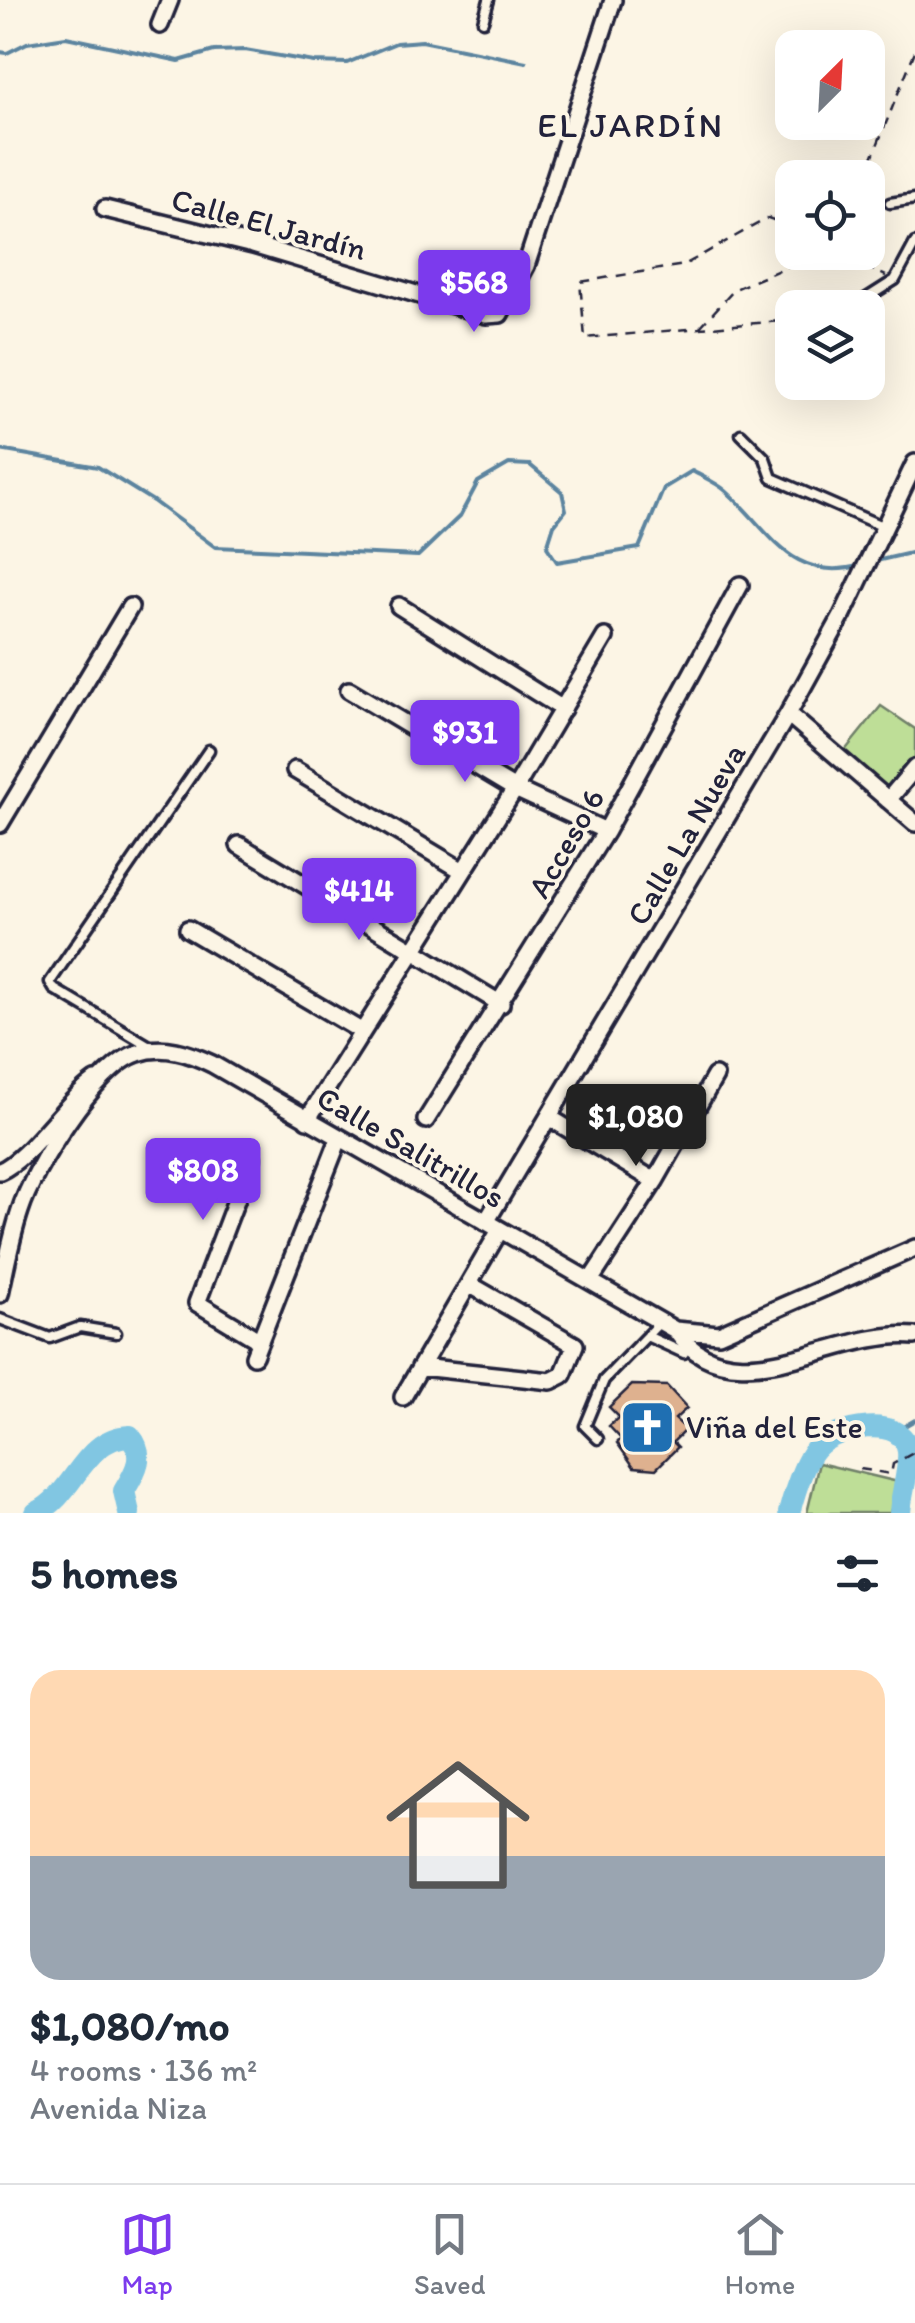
<!DOCTYPE html>
<meta charset="utf-8">
<style>
:root{--surface:#fff;--page:#f6f6f7;--text:#1f2937;--muted:#747a83;--line:#e0e1e3;--accent:#7c3aed}
body{margin:0;font-family:Itim,sans-serif;background:var(--page);color:var(--text);height:100vh;display:flex;flex-direction:column;font-size:38px;white-space:nowrap}
*{box-sizing:border-box;margin:0}
p{font-size:32px;color:var(--muted)}
.icon{flex:none;width:55px;height:55px;fill:none;stroke:currentColor;stroke-width:2;stroke-linecap:round;stroke-linejoin:round}
.map{position:relative;height:1513px;overflow:hidden}
.panel{display:flex;flex-direction:column;background:var(--surface);flex:1}
.panel>*{flex:none}
.needle{width:65px;rotate:24deg}
.tools{position:absolute;left:775px;top:30px;display:grid;gap:20px}
.tools a{display:grid;place-items:center;width:110px;height:110px;border-radius:20px;background:var(--surface);box-shadow:0 10px 40px #0002;font-size:50px}
.price{position:absolute;translate:-50% -85px;padding:0 22px;border-radius:10px;background:var(--accent);color:#fff;font-size:32px;line-height:65px;filter:drop-shadow(0 2px 5px #0008)}
.price::after{content:'';position:absolute;left:50%;top:60px;width:30px;height:22px;margin-left:-15px;background:inherit;clip-path:polygon(0 0,100% 0,50% 100%)}
.price.active{background:#222;color:#fff}
ul{padding:0;list-style:none}
li{display:grid;align-content:center;gap:20px;height:530px;padding:0 30px}
li span{display:grid;place-items:center;height:310px;border-radius:30px;color:#555}
li>.icon{margin-inline-start:auto}
span .icon{width:180px;height:180px;fill:#fffc;stroke-width:1}
li b{font-size:42px}
h2{display:flex;justify-content:space-between;align-items:center;height:120px;padding:0 30px;font-size:42px}
.menu{display:flex;justify-content:space-around;align-items:center;height:140px;border-top:2px solid var(--line);background:var(--surface);font-size:28px;color:var(--muted)}
.menu a{display:grid;justify-items:center;gap:5px}
.menu .active{color:var(--accent)}
.map>svg:first-child{display:block}
</style>
<div class="map">
<svg width="915" height="1513" viewBox="0 0 915 1513">
<rect width="100%" height="100%" fill="#fcf5e5"/>
<filter id="ink" filterUnits="userSpaceOnUse"><feTurbulence type="fractalNoise" baseFrequency=".01" numOctaves="2"/><feDisplacementMap in="SourceGraphic" scale="20" xChannelSelector="R" yChannelSelector="G"/><feConvolveMatrix kernelMatrix="1 2 1 2 8 2 1 2 1" color-interpolation-filters="sRGB"/></filter>
<g filter="url(#ink)">
<!-- green -->
<path fill="#bede97" stroke="#708069" stroke-width="2.5" d="M881,706L915,729V760L888,791L843,753Z
M819,1463L898,1482L890,1513H807Z"/>
<g fill="none" stroke-linecap="round" stroke-linejoin="round">
<!-- stream -->
<path stroke="#5b849f" stroke-width="4" d="M0,52L7,53L27,43L66,37L179,61L214,51L245,50L314,62L347,63L396,43L422,41L526,62
M0,450L98,467L153,501L215,547L418,556L460,516L478,482L509,464L530,465L562,492L566,510L554,525L547,547L557,562L639,548L664,488L692,471C703,477 717,483 726,491C770,530 791,585 862,565
M876,561L915,552
M896,1431L915,1420"/>
<!-- river -->
<path stroke="#81c6e2" stroke-width="22" d="M36,1513C76,1494 82,1438 130,1436C146,1455 136,1471 124,1491L129,1513
M789,1513C794,1494 803,1463 816,1448C834,1427 903,1413 908,1451C910,1470 901,1493 900,1513"/>
</g>
<!-- building -->
<path fill="#deb18f" stroke="#22223b" stroke-width="2.5" d="M632,1385L667,1386L687,1408L675,1419L686,1429L673,1442L678,1447L656,1469L634,1467L617,1443L621,1439L609,1426L619,1417L609,1407Z"/>
<g fill="none" stroke-linecap="round" stroke-linejoin="round">
<defs>
<path id="service" d="M483,21L489,0
M890,203L915,199
M851,308L895,280L915,243
M741,434L765,458L772,478L884,527
M153,1048L54,989L50,982L209,750
M0,1319L50,1338L80,1327L116,1333
M649,1337L684,1353
M598,1439L585,1426L604,1380L660,1322"/>
<path id="minor" d="M160,25L170,0
M105,209L253,245L486,315L500,314L526,266L613,0
M399,606L563,709
M349,690L515,789L606,831
M788,714L915,823
M295,770L463,871
M888,800L915,768
M0,824L130,607
M239,845L501,1004
M188,929L361,1031
M550,1118L655,1181
M307,1120L515,789L605,637
M426,1120L606,831L740,585
M252,1158L197,1303L260,1341
M0,1171C29,1159 63,1104 95,1081
M486,1222L788,714L842,616L915,463
M590,1281L655,1181L715,1076
M0,1294C6,1266 11,1238 20,1211C33,1169 96,1066 138,1053C164,1044 189,1053 212,1064L675,1330C731,1411 837,1328 915,1336
M675,1330L719,1334L915,1248
M254,1356L339,1139
M420,1367L551,1381L563,1375L575,1345L469,1284
M403,1397L500,1230"/>
</defs>
<!-- service casing -->
<use href="#service" stroke="#22223b" stroke-width="15"/>
<!-- minor casing -->
<use href="#minor" stroke="#22223b" stroke-width="22"/>
<!-- path -->
<path stroke="#22223b" stroke-width="2.5" stroke-dasharray="10 8" stroke-linecap="butt" d="M864,178L915,51
M792,227L768,218L684,265L580,282L585,338L792,320
M832,252L886,276
M700,327L735,289L821,252
M860,1469L891,1474L893,1464L915,1452"/>
<!-- service -->
<use href="#service" stroke="#fcf5e5" stroke-width="8"/>
<!-- minor -->
<use href="#minor" stroke="#fcf5e5" stroke-width="15"/>
</g>
</g>
<!-- icons -->
<defs>
<symbol id="church-square" viewBox="-11 -11 22 22"><rect x="-9" y="-9" width="18" height="18" rx="4" fill="#1f6fb2" stroke="#fcf5e5"/><path d="M-1.2-6h2.4v3.5h3.3v2.4h-3.3V6h-2.4V-.1h-3.3v-2.4h3.3Z" fill="#fff"/></symbol>
</defs>
<g fill-rule="evenodd">
<use href="#church-square" x="616" y="1396" width="63" height="63"/>
</g>
<g text-anchor="middle" dominant-baseline="central" stroke-width="8" stroke-linejoin="round" paint-order="stroke">
<!-- street labels -->
<g font-size="32" fill="#22223b" stroke="#fcf5e5">
<text transform="translate(269 224) rotate(15)">Calle El Jardín</text>
<text transform="translate(686 834) rotate(-60)">Calle La Nueva</text>
<text transform="translate(566 843) rotate(-60)">Acceso 6</text>
<text transform="translate(411 1147) rotate(30)">Calle Salitrillos</text>
</g>
<!-- poi labels -->
<g font-size="32" fill="#22223b" stroke="#fcf5e5" text-anchor="start">
<text x="686" y="1427">Viña del Este</text>
</g>
<!-- neighbourhood labels -->
<g font-size="35" letter-spacing="2.5" fill="#22223b" stroke="#fcf5e5">
<text x="631" y="125">EL JARDÍN</text>
</g>
</g>
</svg>
<div class="tools">
<a><svg class="needle" viewBox="-14 -14 28 28"><path d="M0-13l5 13h-10z" fill="#e53935"/><path d="M0 13l5-13h-10z" fill="#747a83"/></svg></a>
<a><svg class="icon" aria-label="locate" viewBox="0 0 24 24"><circle cx="12" cy="12" r="6"/><path d="M12 2v4M12 18v4M2 12h4M18 12h4"/></svg></a>
<a><svg class="icon" aria-label="layers" viewBox="0 0 24 24"><path d="M12 4l9 5-9 5-9-5zM3 14l9 5 9-5"/></svg></a>
</div>
<b class="price" style="left:474px;top:335px">$568</b>
<b class="price" style="left:465px;top:785px">$931</b>
<b class="price" style="left:359px;top:943px">$414</b>
<b class="price active" style="left:636px;top:1169px">$1,080</b>
<b class="price" style="left:203px;top:1223px">$808</b>
</div>
<section class="panel">
<h2>5 homes<svg class="icon" aria-label="filters" viewBox="0 0 24 24"><path d="M4 7h16M4 17h16"/><circle cx="9" cy="7" r="2"/><circle cx="15" cy="17" r="2"/></svg></h2>
<ul>
<li><span style="background:linear-gradient(#ffd9b3 60%,#9aa5b1 0)"><svg class="icon" aria-label="home" viewBox="0 0 24 24"><path d="M3 11l9-7 9 7M6 9v11h12V9"/></svg></span><div><b>$1,080/mo</b><p>4 rooms · 136 m²</p><p>Avenida Niza</p></div></li>
</ul>
</section>
<nav class="menu">
<a class="active"><svg class="icon" aria-label="map" viewBox="0 0 24 24"><path d="M3 6l6-2 6 2 6-2v14l-6 2-6-2-6 2zM9 4v14M15 6v14"/></svg>Map</a>
<a><svg class="icon" aria-label="saved" viewBox="0 0 24 24"><path d="M7 4h10v16l-5-4-5 4z"/></svg>Saved</a>
<a><svg class="icon" aria-label="home" viewBox="0 0 24 24"><path d="M3 11l9-7 9 7M6 9v11h12V9"/></svg>Home</a>
</nav>
